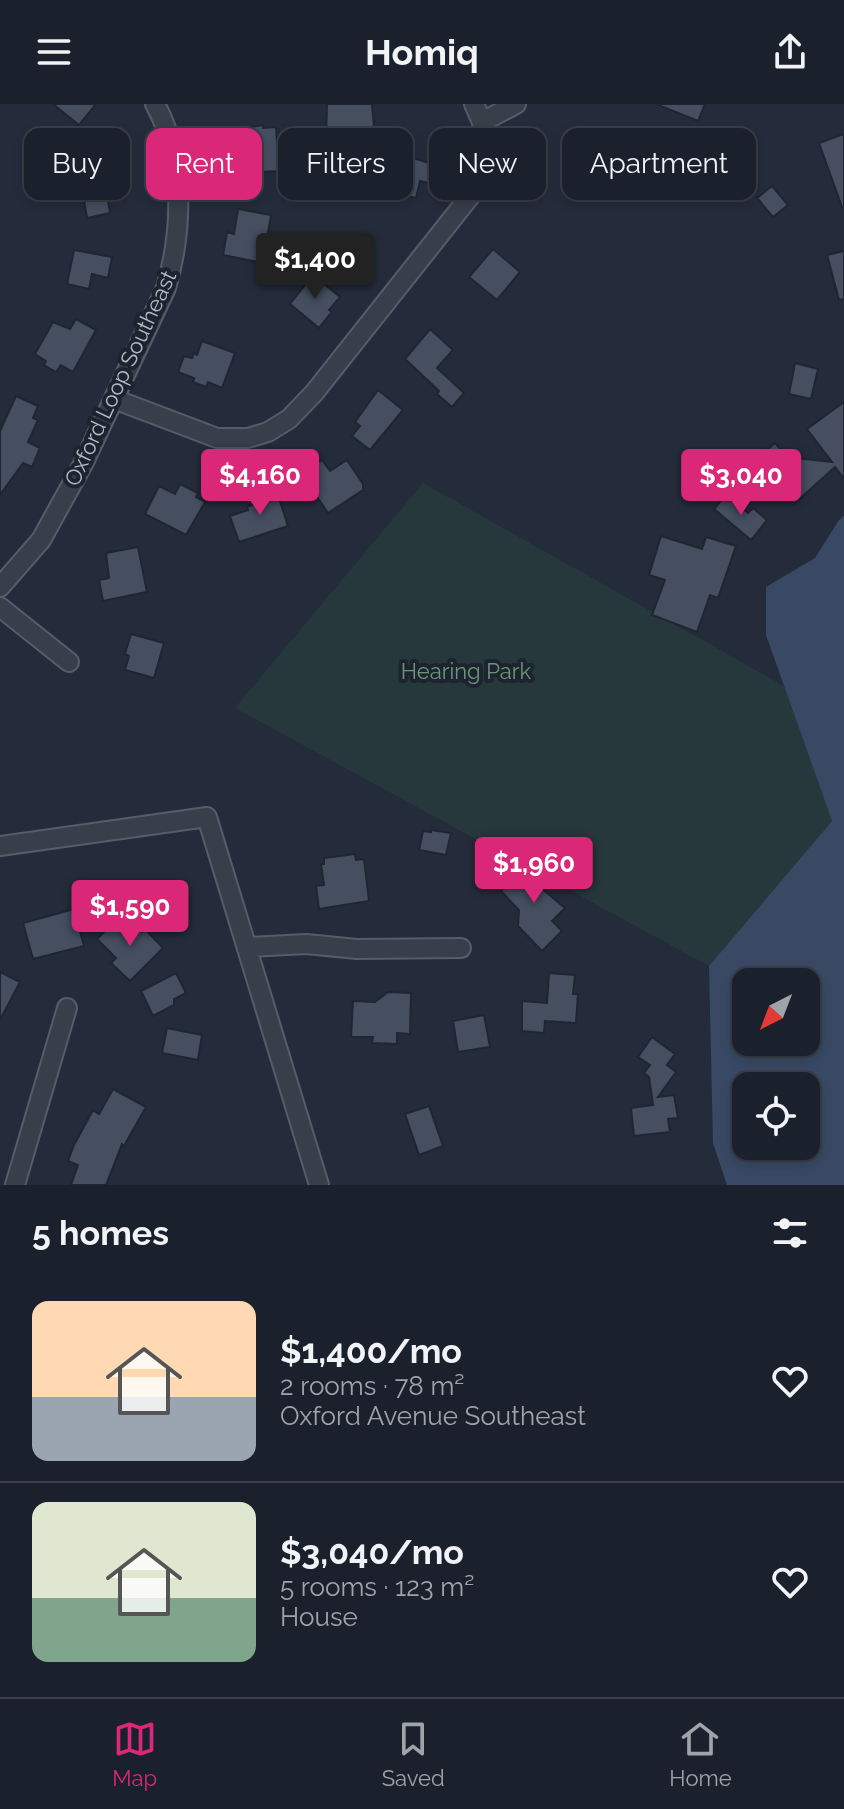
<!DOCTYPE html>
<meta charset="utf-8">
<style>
:root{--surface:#1b212c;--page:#242934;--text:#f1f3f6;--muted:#a0a3a9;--line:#393e48;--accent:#db2777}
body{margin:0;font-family:Raleway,sans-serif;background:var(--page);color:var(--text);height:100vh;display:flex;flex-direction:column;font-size:30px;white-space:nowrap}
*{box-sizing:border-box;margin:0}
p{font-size:26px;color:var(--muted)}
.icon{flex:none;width:44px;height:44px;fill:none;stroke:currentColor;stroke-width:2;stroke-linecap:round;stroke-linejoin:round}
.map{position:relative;height:1081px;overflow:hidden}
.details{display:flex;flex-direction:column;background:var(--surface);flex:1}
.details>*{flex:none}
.guide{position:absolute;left:24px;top:24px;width:796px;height:72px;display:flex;gap:16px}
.needle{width:52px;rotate:222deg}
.tools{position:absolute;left:732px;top:864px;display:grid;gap:16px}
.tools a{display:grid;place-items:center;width:88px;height:88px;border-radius:16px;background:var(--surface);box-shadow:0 4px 12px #0003,0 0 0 2px var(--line);font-size:40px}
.price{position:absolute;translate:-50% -68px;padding:0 18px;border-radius:8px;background:var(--accent);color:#fff;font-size:26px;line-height:52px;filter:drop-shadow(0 2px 4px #0008)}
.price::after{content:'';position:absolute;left:50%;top:48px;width:24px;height:18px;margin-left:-12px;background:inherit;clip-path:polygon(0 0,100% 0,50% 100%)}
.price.selected{background:#222;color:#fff}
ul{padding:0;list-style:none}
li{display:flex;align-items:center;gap:24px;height:200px;padding:0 32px}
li+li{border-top:2px solid var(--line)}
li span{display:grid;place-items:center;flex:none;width:224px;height:160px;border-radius:16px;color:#555}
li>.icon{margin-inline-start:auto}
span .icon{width:96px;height:96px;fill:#fffc;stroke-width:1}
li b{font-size:34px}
h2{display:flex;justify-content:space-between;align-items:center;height:96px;padding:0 32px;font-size:34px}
.tag{padding:0 28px;border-radius:16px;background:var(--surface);box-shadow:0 4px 12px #0003,0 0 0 2px var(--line);font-size:28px;line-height:72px}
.tag.selected{background:var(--accent);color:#fff}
header{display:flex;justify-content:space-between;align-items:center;height:104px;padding:0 32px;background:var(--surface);font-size:36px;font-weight:700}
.tabs{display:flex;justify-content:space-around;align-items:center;height:112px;border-top:2px solid var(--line);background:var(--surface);font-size:22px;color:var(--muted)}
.tabs a{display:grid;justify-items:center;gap:4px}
.tabs .selected{color:var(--accent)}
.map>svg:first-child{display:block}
</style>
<header><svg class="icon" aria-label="menu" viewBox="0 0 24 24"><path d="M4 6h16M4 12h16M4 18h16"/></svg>Homiq<svg class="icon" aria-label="share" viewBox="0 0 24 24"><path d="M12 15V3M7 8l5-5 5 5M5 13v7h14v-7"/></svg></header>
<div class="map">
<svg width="844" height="1081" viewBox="0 0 844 1081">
<rect width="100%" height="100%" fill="#242c3b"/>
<!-- green -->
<path fill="#26383c" d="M423,379L784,582L832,717L709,862L235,604Z"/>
<!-- water -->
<path fill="#394964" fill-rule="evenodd" d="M844,412V1081H727L713,1039L709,862L832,717L766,531V483L815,454L839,416ZM746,878H806V938H746ZM746,982H806V1042H746Z"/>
<!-- building -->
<path fill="#454f60" stroke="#1f2632" stroke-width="2" d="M53,0H96L79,21Z
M327,0H372L374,23H371V35H326Z
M656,0H705L698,17Z
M263,21V24L276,23L279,67L231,70L229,47H238V25Z
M844,30V103H842L819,39Z
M626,39L649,66L622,89L597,60Z
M124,48L128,75L105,79L110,109L87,114L77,55Z
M402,51L437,61L432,80L420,77L416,94L392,88Z
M772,82L788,101L773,113L757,94Z
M238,105L271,111L263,159L223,151L227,128L234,130Z
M493,145L520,168L497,196L469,173Z
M74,146L112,153L108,174L92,170L89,185L67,180Z
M844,147V195L839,196L827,151Z
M313,171L340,193L329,206L332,208L319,224L290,200Z
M76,215L96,226L73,268L61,261L56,268L44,261L46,257L35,250L53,218L70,225Z
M430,225L453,246L437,264L464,289L452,303L437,290L439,287L405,255Z
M202,237L235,249L222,284L208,278L206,283L193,278L194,274L178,268L184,252L192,254L194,249L197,251Z
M795,259L818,265L811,295L789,290Z
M378,286L403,306L370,346L352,332L360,322L355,318Z
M16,292L38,302L33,314L38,316L28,338L40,344L32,363L23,359L0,391V327Z
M844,298V375L835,363L794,400L755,356L775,339L787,353L832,358L807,325Z
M322,356L330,367L347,356L363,380V386L328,409L301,369Z
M180,380L198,389L196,393L205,398L186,431L145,410L159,382L175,390Z
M275,382L288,422L239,438L230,412L248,406L247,403L260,398L257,388Z
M726,391L748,409L753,404L767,416L751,436L714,405Z
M661,432L702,445L706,433L736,442L718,494L710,491L697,528L652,511L665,476L649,471Z
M138,443L147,488L103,497L99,476L109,474L106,449Z
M131,530L164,539L154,574L125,566L129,552L125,550Z
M431,726L451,729L446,751L419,746L423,727L431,728Z
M355,750L356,756L364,755L369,797L319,805L316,782L324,781L321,760H324V754Z
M524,754L548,775L540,783L565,804L552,817L562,827L542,847L518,822L519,806L501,787L515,771L512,768Z
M74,805L84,842L33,855L23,819Z
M117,815L125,822L130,816L142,828L145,825L163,844L130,877L111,859L116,854L97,835Z
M0,868L20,878L0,916Z
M176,869L186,889L174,895V901L153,912L141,887Z
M549,869L575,871L573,890H578L576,919L545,917L544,929L522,927V897L547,899Z
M388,888L411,889L410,930L397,929V940L372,939L373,933H351L353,897L375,898Z
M484,911L490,943L458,948L453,917Z
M167,924L202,931L198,956L162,949Z
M652,933L675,950L667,961L676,968L658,993L674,991L678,1014L668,1015L670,1028L634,1032L631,1004L653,1001L649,973L644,969L650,961L638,953Z
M113,985L146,1003L124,1042L122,1040L106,1081H71L78,1061L68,1057L74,1041L93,1006L99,1010Z
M429,1002L443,1042L419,1051L405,1010Z"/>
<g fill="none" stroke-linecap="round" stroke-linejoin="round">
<defs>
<path id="street" d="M482,18L516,0
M114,295L217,334H248L268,328L289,315L314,289L475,86L484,43L482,18L474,0
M0,483L41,436L83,360L166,184C183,125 185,55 155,0
M0,503L69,558
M0,742L207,713L319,1081
M247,843L306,840L357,845L461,844
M15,1081L67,904"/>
</defs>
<!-- street casing -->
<use href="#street" stroke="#565c69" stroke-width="22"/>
<!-- street -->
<use href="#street" stroke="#373f4b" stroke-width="18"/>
</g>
<g text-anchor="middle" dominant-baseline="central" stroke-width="8" stroke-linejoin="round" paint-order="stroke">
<!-- street labels -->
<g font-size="22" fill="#b3b9c7" stroke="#1d2430">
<text transform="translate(120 274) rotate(-65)">Oxford Loop Southeast</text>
</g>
<!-- park labels -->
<g font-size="22" fill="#6b9778" stroke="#1d2430">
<text x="466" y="567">Hearing Park</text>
</g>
</g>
</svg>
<div class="tools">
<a><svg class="needle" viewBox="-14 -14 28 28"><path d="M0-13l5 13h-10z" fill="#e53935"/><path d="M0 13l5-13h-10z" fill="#a0a3a9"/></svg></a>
<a><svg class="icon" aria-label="locate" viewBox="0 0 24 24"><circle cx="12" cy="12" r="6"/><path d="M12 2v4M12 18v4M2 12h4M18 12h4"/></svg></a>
</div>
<b class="price selected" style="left:315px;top:197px">$1,400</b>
<b class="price" style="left:260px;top:413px">$4,160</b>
<b class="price" style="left:741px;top:413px">$3,040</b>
<b class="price" style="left:534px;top:801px">$1,960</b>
<b class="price" style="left:130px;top:844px">$1,590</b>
<div class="guide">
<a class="tag">Buy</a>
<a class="tag selected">Rent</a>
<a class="tag">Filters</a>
<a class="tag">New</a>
<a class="tag">Apartment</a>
</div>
</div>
<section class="details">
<h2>5 homes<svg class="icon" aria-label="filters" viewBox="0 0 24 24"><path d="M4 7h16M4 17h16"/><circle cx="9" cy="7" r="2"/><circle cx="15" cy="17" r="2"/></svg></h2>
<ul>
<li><span style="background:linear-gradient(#ffd9b3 60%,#9aa5b1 0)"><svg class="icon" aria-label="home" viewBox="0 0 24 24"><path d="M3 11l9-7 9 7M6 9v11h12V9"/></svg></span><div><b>$1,400/mo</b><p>2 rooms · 78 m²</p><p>Oxford Avenue Southeast</p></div><svg class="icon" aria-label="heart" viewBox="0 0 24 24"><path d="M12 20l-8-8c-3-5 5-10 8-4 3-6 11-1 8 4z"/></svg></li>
<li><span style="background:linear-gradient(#dfe7d0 60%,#7fa58c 0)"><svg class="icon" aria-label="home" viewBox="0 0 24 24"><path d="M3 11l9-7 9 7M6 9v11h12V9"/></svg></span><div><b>$3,040/mo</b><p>5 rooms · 123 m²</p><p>House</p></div><svg class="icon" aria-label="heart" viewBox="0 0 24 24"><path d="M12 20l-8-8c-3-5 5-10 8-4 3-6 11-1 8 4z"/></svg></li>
</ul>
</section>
<nav class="tabs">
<a class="selected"><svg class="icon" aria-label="map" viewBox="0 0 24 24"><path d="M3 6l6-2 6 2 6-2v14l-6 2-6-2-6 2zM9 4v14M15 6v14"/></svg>Map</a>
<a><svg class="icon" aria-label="saved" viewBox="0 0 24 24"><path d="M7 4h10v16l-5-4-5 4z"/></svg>Saved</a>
<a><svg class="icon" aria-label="home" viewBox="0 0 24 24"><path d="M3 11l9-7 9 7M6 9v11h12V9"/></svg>Home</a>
</nav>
